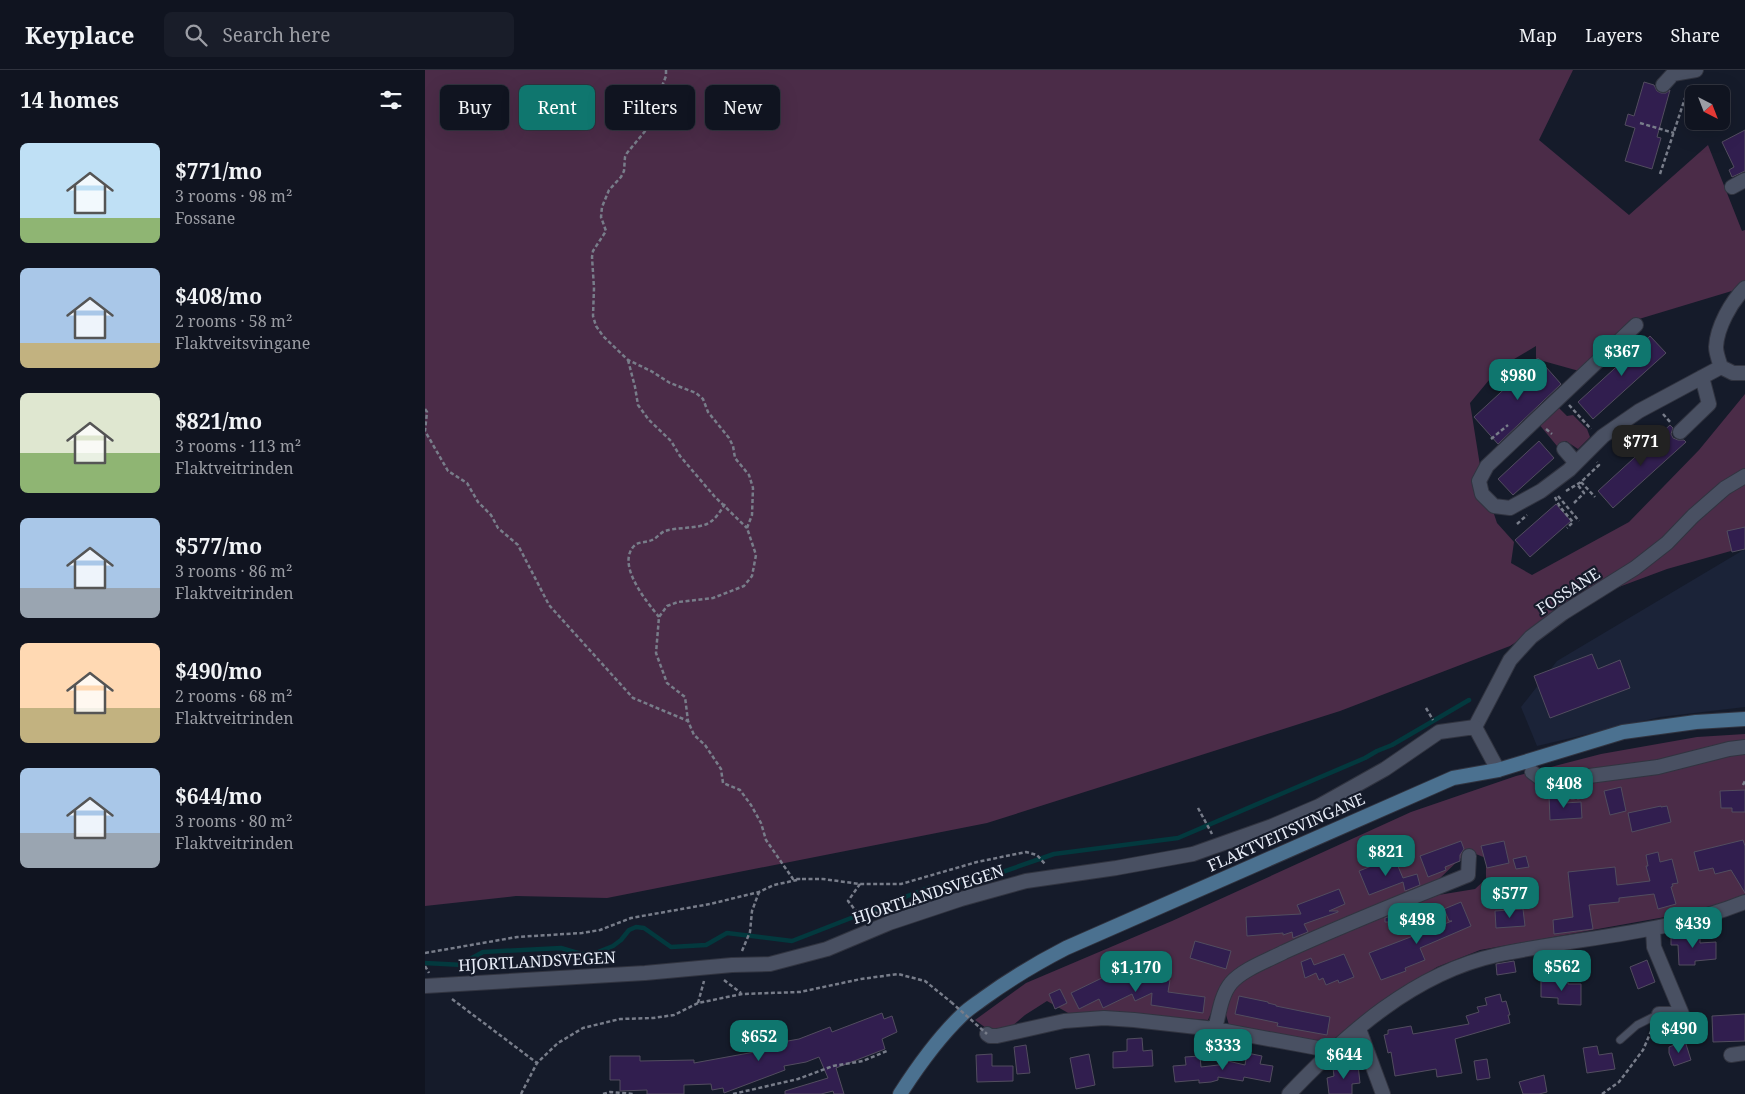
<!DOCTYPE html>
<meta charset="utf-8">
<style>
:root{--surface:#101420;--page:#191d29;--text:#f1f3f6;--muted:#9c9ea5;--line:#30333e;--accent:#0f766e}
body{margin:0;font-family:"Noto Serif",serif;background:var(--page);color:var(--text);height:100vh;display:flex;flex-direction:column;font-size:19px;white-space:nowrap}
*{box-sizing:border-box;margin:0}
p{font-size:16px;color:var(--muted)}
.icon{flex:none;width:28px;height:28px;fill:none;stroke:currentColor;stroke-width:2;stroke-linecap:round;stroke-linejoin:round}
.map{position:relative;flex:1;overflow:hidden}
.sheet{display:flex;flex-direction:column;background:var(--surface);width:425px}
.sheet>*{flex:none}
.guide{position:absolute;left:15px;top:15px;width:475px;height:45px;display:flex;gap:10px}
.needle{width:32px;rotate:138deg}
.buttons{position:absolute;left:1260px;top:15px;display:grid;gap:10px}
.buttons a{display:grid;place-items:center;width:45px;height:45px;border-radius:8px;background:var(--surface);box-shadow:0 5px 20px #0002,0 0 0 1px var(--line);font-size:25px}
.price{position:absolute;translate:-50% -42px;padding:0 11px;border-radius:10px;background:var(--accent);color:#fff;font-size:16px;line-height:32px;filter:drop-shadow(0 1px 2px #0008)}
.price::after{content:'';position:absolute;left:50%;top:30px;width:15px;height:11px;margin-left:-8px;background:inherit;clip-path:polygon(0 0,100% 0,50% 100%)}
.price.active{background:#222;color:#fff}
ul{padding:0;list-style:none}
li{display:flex;align-items:center;gap:15px;height:125px;padding:0 20px}
li span{display:grid;place-items:center;flex:none;width:140px;height:100px;border-radius:8px;color:#555}
li>.icon{margin-inline-start:auto}
span .icon{width:60px;height:60px;fill:#fffc;stroke-width:1}
li b{font-size:21px}
h2{display:flex;justify-content:space-between;align-items:center;height:60px;padding:0 20px;font-size:21px}
.chip{padding:0 18px;border-radius:8px;background:var(--surface);box-shadow:0 5px 20px #0002,0 0 0 1px var(--line);font-size:18px;line-height:45px}
.chip.active{background:var(--accent);color:#fff}
header{display:flex;align-items:center;gap:30px;box-sizing:border-box;height:70px;padding:0 25px;background:var(--surface);border-bottom:1px solid var(--line)}
header strong{font-size:24px}
nav{display:flex;gap:28px;margin-inline-start:auto;font-size:18px}
.search{width:350px;height:45px;background:var(--page);display:flex;align-items:center;gap:12px;box-sizing:border-box;padding:0 18px;border-radius:8px;color:var(--muted);font-size:19px}
main{display:flex;flex:1;min-height:0}
.map>svg:first-child{display:block}
</style>
<header>
<strong>Keyplace</strong>
<div class="search"><svg class="icon" aria-label="search" viewBox="0 0 24 24"><circle cx="10" cy="10" r="6"/><path d="M15 15l6 6"/></svg>Search here</div>
<nav><a>Map</a><a>Layers</a><a>Share</a></nav>
</header>
<main>
<section class="sheet">
<h2>14 homes<svg class="icon" aria-label="filters" viewBox="0 0 24 24"><path d="M4 7h16M4 17h16"/><circle cx="9" cy="7" r="2"/><circle cx="15" cy="17" r="2"/></svg></h2>
<ul>
<li><span style="background:linear-gradient(#bfe0f5 75%,#8fb573 0)"><svg class="icon" aria-label="home" viewBox="0 0 24 24"><path d="M3 11l9-7 9 7M6 9v11h12V9"/></svg></span><div><b>$771/mo</b><p>3 rooms · 98 m²</p><p>Fossane</p></div></li>
<li><span style="background:linear-gradient(#a9c7e8 75%,#c2b280 0)"><svg class="icon" aria-label="home" viewBox="0 0 24 24"><path d="M3 11l9-7 9 7M6 9v11h12V9"/></svg></span><div><b>$408/mo</b><p>2 rooms · 58 m²</p><p>Flaktveitsvingane</p></div></li>
<li><span style="background:linear-gradient(#dfe7d0 60%,#8fb573 0)"><svg class="icon" aria-label="home" viewBox="0 0 24 24"><path d="M3 11l9-7 9 7M6 9v11h12V9"/></svg></span><div><b>$821/mo</b><p>3 rooms · 113 m²</p><p>Flaktveitrinden</p></div></li>
<li><span style="background:linear-gradient(#a9c7e8 70%,#9aa5b1 0)"><svg class="icon" aria-label="home" viewBox="0 0 24 24"><path d="M3 11l9-7 9 7M6 9v11h12V9"/></svg></span><div><b>$577/mo</b><p>3 rooms · 86 m²</p><p>Flaktveitrinden</p></div></li>
<li><span style="background:linear-gradient(#ffd9b3 65%,#c2b280 0)"><svg class="icon" aria-label="home" viewBox="0 0 24 24"><path d="M3 11l9-7 9 7M6 9v11h12V9"/></svg></span><div><b>$490/mo</b><p>2 rooms · 68 m²</p><p>Flaktveitrinden</p></div></li>
<li><span style="background:linear-gradient(#a9c7e8 65%,#9aa5b1 0)"><svg class="icon" aria-label="home" viewBox="0 0 24 24"><path d="M3 11l9-7 9 7M6 9v11h12V9"/></svg></span><div><b>$644/mo</b><p>3 rooms · 80 m²</p><p>Flaktveitrinden</p></div></li>
</ul>
</section>
<div class="map">
<svg width="1320" height="1024" viewBox="0 0 1320 1024">
<rect width="100%" height="100%" fill="#151b2a"/>
<!-- built -->
<path fill="#1b2338" d="M1320,479V637L1235,647L1112,676L1096,637L1132,591Z"/>
<!-- green -->
<path fill="#4b2c48" d="M0,0H1148L1114,70L1204,145L1283,75L1317,161L1320,160V217L1214,249L1154,301L1111,289V276L1074,298L1045,333L1057,408L1072,453L1089,472L1086,493L1107,505L1204,452L1274,380L1320,324V477L1242,499L1151,533L1085,576L915,641L562,753L182,828L91,826L0,836Z
M1132,336L1142,346L1148,345L1162,359L1165,367L1153,379L1141,371L1132,376L1113,353Z
M1320,664V824L1309,830L1251,845L1055,880L1012,897L964,927L904,973L804,955L799,938L810,913L827,902L995,828L1050,819L1061,809V788L1043,781L1009,814L812,900L789,936L783,950L715,945L645,944L622,931L600,945L586,957L565,961L550,950L601,913L747,851L986,742L1091,706L1176,684L1272,667Z"/>
<g fill="none" stroke-linecap="round" stroke-linejoin="round">
<!-- stream -->
<path stroke="#03393e" stroke-width="4.5" d="M0,893L38,895L47,888L58,882L136,878L163,886L188,876L196,870L204,860L211,857L219,858L246,877L281,875L302,863L367,871L503,818L560,808L629,784L753,768L940,688L952,681L967,675L1044,630"/>
</g>
<!-- building -->
<path fill="#311e4f" stroke="#524d5f" d="M1219,12L1229,15L1232,21L1236,23H1241L1245,20L1232,67L1236,68L1227,99L1200,91L1210,58L1200,55L1203,44L1209,46Z
M1320,60V101L1307,107L1304,100L1309,97L1297,72Z
M1225,266L1241,283L1168,349L1153,332Z
M1113,288L1136,314L1073,374L1049,347Z
M1245,355L1248,358L1246,364L1248,368L1253,370H1259L1261,372L1188,438L1173,421Z
M1114,371L1129,388L1088,425L1073,409Z
M1131,434L1146,451L1105,487L1090,470Z
M1320,457V479L1307,482L1302,461Z
M1167,584L1173,599L1195,590L1205,618L1125,648L1109,606Z
M1196,717L1201,741L1185,745L1179,721Z
M1320,720V742H1307V738H1296L1295,721Z
M1139,725V733L1156,732L1157,748L1125,750L1124,726Z
M1236,736V737L1242,736L1246,752L1207,762L1203,743Z
M1318,770L1320,776V823L1306,800L1290,804L1288,798L1274,801L1269,782Z
M1036,771L1039,779L1035,785V791L1020,797L1021,800L1003,807L995,786Z
M1079,771L1084,793L1062,798L1056,776Z
M1233,782L1235,792L1247,789L1253,813L1247,814L1248,816L1246,817L1251,834L1233,839L1229,824L1194,828V832L1164,835L1168,859L1129,864L1128,850L1148,847L1143,802L1190,797L1192,815L1225,811L1221,796H1223L1221,785Z
M1101,786L1104,797L1091,799L1088,789Z
M969,787L978,808L992,804L995,815L980,821L978,812L944,825L934,801Z
M914,819L920,834L904,841H913V842L879,854L883,862L868,868L867,862L858,865V863L822,866L821,847L876,844L872,835Z
M1036,832L1046,856L995,878L1000,890L980,898L981,901L956,910L944,883L1027,851H1024L1019,839Z
M1098,839L1100,856L1071,858L1070,841Z
M973,843V852H960V848Z
M1246,863H1263V867H1275V873L1291,872V889L1270,891V895H1254L1253,875H1246Z
M770,871L806,881L801,899L765,888Z
M919,884L929,907L914,913L913,910L901,915L898,908L894,910L891,903L880,908L876,892L886,888L889,895Z
M1222,890L1230,912L1213,919L1205,897Z
M1089,891L1091,902L1072,905L1071,894Z
M704,898L712,915L727,908L745,910L743,922L780,927L778,943L726,935L727,923L710,931L707,924L678,938L674,929L654,939L646,923L679,907L680,909Z
M1116,910H1143V914H1156V935L1133,934V928L1116,927Z
M635,919L642,933L630,939L624,924Z
M1075,924L1077,932L1081,931L1085,945H1083L1085,953L1030,969L1037,1003L1012,1007L1011,999L970,1006L966,982L963,983L959,965L963,964V960L986,956L988,964L1044,954L1041,946L1054,942L1052,937L1062,935L1060,928Z
M814,926L843,932V933L851,935V936L905,947L902,965L852,956L853,953L810,944Z
M457,943L459,949L467,946L472,962L457,969L460,979L411,998L419,1024H409L408,1021L396,1024H360V1021L403,1008L394,987L381,992L359,996L360,1000L299,1023L298,1018L287,1020L286,1014L259,1015V1024H222V1020L195,1021V1010H185V986H215V991L269,990V993L335,981V976L374,969L405,957L407,962Z
M1320,944V971L1288,972L1287,946Z
M717,968L718,981L727,980L728,996L688,998V982L702,981V969Z
M1260,971L1266,990L1249,996L1244,983V977Z
M601,975L605,1003L592,1004L589,977Z
M1172,976L1174,985L1187,983L1190,999L1162,1003L1158,978Z
M822,983L837,986L835,994L848,996L845,1012L819,1007L818,1011L793,1007V1010L786,1012L774,1013V1010L750,1012L748,996L761,995L760,987L775,986L776,997L802,994L803,991L820,995Z
M567,984V996H588V1011L552,1012L551,985Z
M664,984L670,1015L651,1019L645,988Z
M1062,989L1065,1008L1052,1010L1049,991Z
M933,995L935,1013L927,1014V1024H904L902,1008L909,1006L908,998Z
M1119,1005L1122,1022L1114,1024H1098L1094,1012Z"/>
<g fill="none" stroke-linecap="round" stroke-linejoin="round">
<defs>
<path id="service" d="M1195,970L1212,955L1234,944"/>
<path id="minor" d="M1238,15L1248,4L1271,0
M1307,117L1320,110
M1320,218C1306,232 1292,257 1291,277C1291,283 1294,291 1296,297L1308,303H1320
M1211,255L1062,396L1054,411L1057,424L1069,436L1085,438L1116,421L1144,400L1178,366L1214,341L1296,297
M1255,362L1284,334L1277,307
M1139,379L1151,393
M1050,657L1085,590L1106,567L1138,543L1210,498L1242,473L1268,446L1300,418L1320,406
M1107,702L1119,711L1141,709L1233,697L1304,679L1320,677
M1228,859L1229,877L1257,944H1234
M790,959C794,944 796,925 806,913C818,899 844,890 859,882C920,854 981,830 1043,805L1044,786
M934,959L958,1024
M562,964L565,966H572L639,951L679,948L709,950L790,959L893,978L904,983
M1306,985L1320,983
M864,1024C921,964 989,903 1072,885C1155,867 1241,864 1320,832"/>
<path id="tertiary" d="M0,916L220,903L307,895L345,894L402,879L464,853L536,829L601,811L691,798L768,784L847,756L894,736L960,699L1014,662L1050,657L1073,700"/>
<path id="secondary" d="M475,1024C493,996 513,968 537,945C543,939 551,934 559,928C585,909 612,893 641,878L1028,708L1073,700L1198,662L1271,652L1320,649"/>
</defs>
<!-- service casing -->
<use href="#service" stroke="#313440" stroke-width="9"/>
<!-- minor casing -->
<use href="#minor" stroke="#313440" stroke-width="16"/>
<!-- tertiary casing -->
<use href="#tertiary" stroke="#313440" stroke-width="16"/>
<!-- secondary casing -->
<use href="#secondary" stroke="#313440" stroke-width="16"/>
<!-- path -->
<path stroke="#787d8a" stroke-width="2.5" stroke-dasharray="4 2.5" stroke-linecap="butt" d="M241,0V6L227,42L225,54L221,60L202,83L200,87L199,101L196,107L184,120L177,137L176,147L181,161L168,181L167,187L169,218L168,246L171,256L178,266L203,290L226,301L245,313L271,323L278,329L283,342L304,368L308,376L310,388L324,405L328,418L327,445L322,458L331,485L327,506L319,516L288,528L253,532L242,536L234,547L231,583L242,613L260,627L263,651L269,665L280,675L296,699L298,713L315,720L326,735L336,753L341,770L368,809H377
M1215,53L1249,63
M1235,104L1264,16
M203,290L210,317L213,335L224,350L246,371L255,386L290,427L322,458
M1144,335L1166,359
M0,339L2,342L0,361L23,401L42,413L53,432L66,445L73,458L93,475L124,535L208,628L263,651
M1238,344L1246,353
M1121,359L1127,364
M1066,369L1083,355
M1156,412L1170,427
M1141,421L1156,412L1174,395L1172,392
M1133,426L1154,451
M1130,427L1135,437L1148,452L1142,458
M1149,433L1159,423L1152,414
M1092,454L1102,445
M234,547C222,532 191,495 209,476C214,471 221,473 227,470C232,468 235,463 240,461C253,457 269,459 282,454C290,450 295,442 300,434
M1001,638L1008,650
M1318,715L1320,711
M1139,728H1154L1153,722
M773,738L787,764
M377,809H398L435,814H476L552,792L601,782L612,785L620,794
M435,814L423,831L431,841L453,843
M317,881L325,862L327,841L334,822
M0,883L92,867L157,863L175,860L206,848L285,834L334,822L349,815L372,810
M0,896L4,903
M299,910L316,923
M27,929L112,993
M273,933L279,911
M96,1024L112,993L133,973L158,958L195,949L228,948L249,945L273,933L317,924L375,922L436,909L473,904L500,911L526,932
M178,1024L185,1022L209,1024
M308,1024L373,1009L408,996L438,991L462,981
M1177,1024L1194,1012L1218,980L1227,959"/>
<!-- service -->
<use href="#service" stroke="#495062" stroke-width="7"/>
<!-- minor -->
<use href="#minor" stroke="#495062" stroke-width="14"/>
<!-- tertiary -->
<use href="#tertiary" stroke="#495062" stroke-width="14"/>
<!-- secondary -->
<use href="#secondary" stroke="#4b7190" stroke-width="14"/>
<!-- path-bridge -->
<path stroke="#787d8a" stroke-width="2.5" stroke-dasharray="4 2.5" stroke-linecap="butt" d="M526,932L562,964"/>
</g>
<g text-anchor="middle" dominant-baseline="central" stroke-width="4.5" stroke-linejoin="round" paint-order="stroke">
<!-- street labels -->
<g font-size="16" fill="#e7ecf7" stroke="#151b2a">
<text transform="translate(1143 521) rotate(-33)">FOSSANE</text>
<text transform="translate(861 762) rotate(-24)">FLAKTVEITSVINGANE</text>
<text transform="translate(503 824) rotate(-18)">HJORTLANDSVEGEN</text>
<text transform="translate(112 891) rotate(-3)">HJORTLANDSVEGEN</text>
</g>
</g>
</svg>
<div class="buttons">
<a><svg class="needle" viewBox="-14 -14 28 28"><path d="M0-13l5 13h-10z" fill="#e53935"/><path d="M0 13l5-13h-10z" fill="#9c9ea5"/></svg></a>
</div>
<b class="price" style="left:1197px;top:307px">$367</b>
<b class="price" style="left:1093px;top:331px">$980</b>
<b class="price active" style="left:1216px;top:397px">$771</b>
<b class="price" style="left:1139px;top:739px">$408</b>
<b class="price" style="left:961px;top:807px">$821</b>
<b class="price" style="left:1085px;top:849px">$577</b>
<b class="price" style="left:992px;top:875px">$498</b>
<b class="price" style="left:1268px;top:879px">$439</b>
<b class="price" style="left:1137px;top:922px">$562</b>
<b class="price" style="left:711px;top:923px">$1,170</b>
<b class="price" style="left:1254px;top:984px">$490</b>
<b class="price" style="left:334px;top:992px">$652</b>
<b class="price" style="left:798px;top:1001px">$333</b>
<b class="price" style="left:919px;top:1010px">$644</b>
<div class="guide">
<a class="chip">Buy</a>
<a class="chip active">Rent</a>
<a class="chip">Filters</a>
<a class="chip">New</a>
</div>
</div>
</main>
